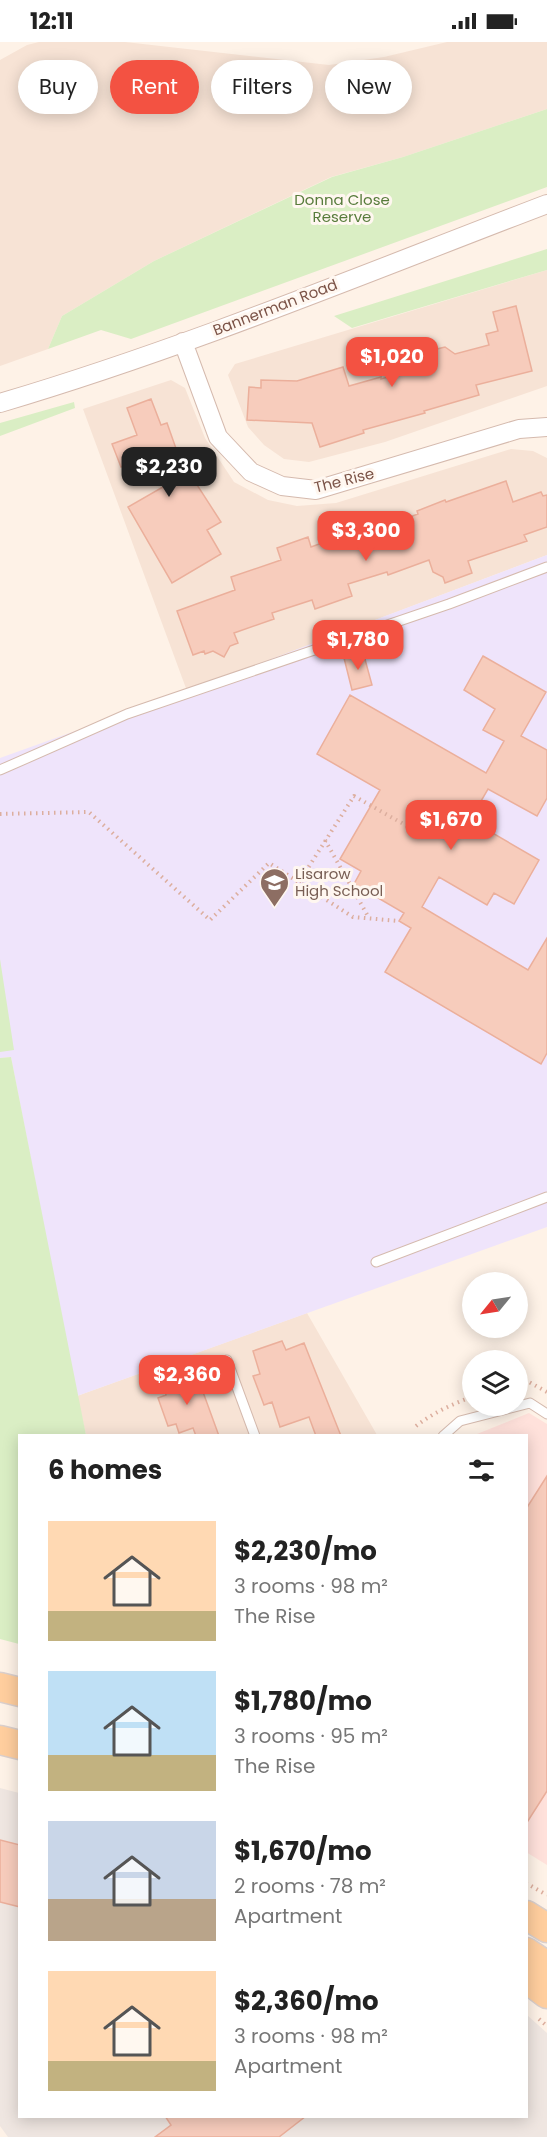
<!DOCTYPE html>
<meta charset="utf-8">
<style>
:root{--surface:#fff;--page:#f6f6f6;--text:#222;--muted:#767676;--accent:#f35242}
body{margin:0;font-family:Poppins,sans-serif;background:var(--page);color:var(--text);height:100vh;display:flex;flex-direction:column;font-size:22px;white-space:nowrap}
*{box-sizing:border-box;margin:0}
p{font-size:20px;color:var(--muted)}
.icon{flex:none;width:33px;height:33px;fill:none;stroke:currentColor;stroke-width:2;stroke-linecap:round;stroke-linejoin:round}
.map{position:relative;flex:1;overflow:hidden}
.details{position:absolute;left:18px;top:1392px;width:510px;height:684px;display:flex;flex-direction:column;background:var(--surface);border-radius:0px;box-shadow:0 3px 15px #0003}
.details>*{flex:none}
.hud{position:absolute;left:18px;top:18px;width:512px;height:54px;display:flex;gap:12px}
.needle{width:39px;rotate:240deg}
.fabs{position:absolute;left:462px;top:1230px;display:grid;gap:12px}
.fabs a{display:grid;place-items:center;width:66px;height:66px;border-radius:50%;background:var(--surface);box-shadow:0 3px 15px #0003;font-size:30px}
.price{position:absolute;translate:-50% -51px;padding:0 14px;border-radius:12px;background:var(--accent);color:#fff;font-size:20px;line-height:39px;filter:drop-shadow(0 2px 3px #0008)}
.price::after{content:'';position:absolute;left:50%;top:36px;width:18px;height:14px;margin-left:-9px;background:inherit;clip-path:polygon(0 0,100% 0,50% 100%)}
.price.active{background:#222;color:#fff}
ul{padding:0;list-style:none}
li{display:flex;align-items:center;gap:18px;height:150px;padding:0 30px}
li span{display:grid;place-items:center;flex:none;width:168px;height:120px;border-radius:0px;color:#555}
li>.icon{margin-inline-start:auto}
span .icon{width:72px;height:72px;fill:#fffc;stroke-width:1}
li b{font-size:26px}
h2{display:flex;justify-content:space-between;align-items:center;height:72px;padding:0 30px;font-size:26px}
.chip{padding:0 21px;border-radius:27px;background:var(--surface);box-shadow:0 3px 15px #0003;font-size:21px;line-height:54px}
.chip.active{background:var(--accent);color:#fff}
.status{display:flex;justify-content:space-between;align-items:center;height:42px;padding:0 30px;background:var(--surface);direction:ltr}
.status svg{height:16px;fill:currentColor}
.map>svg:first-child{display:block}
</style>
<div class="status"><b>12:11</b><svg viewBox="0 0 49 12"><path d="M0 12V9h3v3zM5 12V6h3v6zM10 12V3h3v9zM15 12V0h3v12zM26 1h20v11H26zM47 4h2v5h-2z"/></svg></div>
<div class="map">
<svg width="547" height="2095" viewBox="0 0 547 2095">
<rect width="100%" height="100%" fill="#fef2e7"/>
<!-- residential -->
<path fill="#f7e3d5" d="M39,0H125L329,23L384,15L447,0H547V67L403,115L331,135L154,219L62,274L48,307L0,324V18L27,3Z
M547,228V344L385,400L309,420L284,417L264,403L248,385L228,333L235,322Z
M171,338L185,346L205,396L234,440L268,458L297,464L336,461L511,407L533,409L547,416V513L187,649L83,367Z
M307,1271L377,1393H86L77,1354Z"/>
<!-- commercial -->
<path fill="#ffe1db" d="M529,1371L547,1382V1823L526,1810V1394H472Z"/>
<!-- industrial -->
<path fill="#efe6e1" d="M0,1746L19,1751L20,2074H526L527,1973L547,1991V2095H8L0,2084Z"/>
<!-- education -->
<path fill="#efe4fb" d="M547,513V1185L77,1354L11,1015L0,1016V716L181,651Z"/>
<!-- green -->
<path fill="#daeec4" d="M547,67V145L131,297L101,288L48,307L62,274L154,219L332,135L403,115Z
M547,207V228L352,286L334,274Z
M74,360L75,366L0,394V381Z
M0,917L14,1008L0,1010Z
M11,1015L86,1393L20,1394L19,1602L0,1597V1016Z"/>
<!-- building -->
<path fill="#f7ccbc" stroke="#ebaf9b" stroke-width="1.5" d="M516,264L532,329L476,343L479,353L424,369L425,371L363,388L364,391L320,405L312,381L247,378L249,345L261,346V338L297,339L343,325L349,344L381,335V337L427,324L437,307L445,305L455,312L489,303L486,292L498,289L493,270Z
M151,357L161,383L167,381L179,415L221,480L207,488L221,512L172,541L128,465L163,445L145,416L121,425L112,402L137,393L127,366Z
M506,439L513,460L541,450L543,454L547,453V485L524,493L527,499L468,519L472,531L445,541L443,535L433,530L429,518L388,533L387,530L348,542L352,554L315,567L312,558L272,571L274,577L234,591L238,601L230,604L224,615L213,609L205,612L204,609L193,613L177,569L235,548L231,535L281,518L277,506L308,495L311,505L355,489L356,494L418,472L417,469L445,458L446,460Z
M363,610L372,643L352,648L344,616Z
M483,614L546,650L521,694L547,708V756L537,774L488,747L470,778L539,818L514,862L494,851L487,863L439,835L422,865L528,928L547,896V1011L541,1022L385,930L411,886L399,879L404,871L354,842L361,829L340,817L380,748L317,712L350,653L486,731L504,699L483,688L495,667L464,648Z
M282,1299L286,1308L304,1301L341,1394H316L309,1375L280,1385L272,1360L264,1363L253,1334L260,1332L253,1309Z
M195,1328L219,1394H196L193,1386L179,1391L176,1382L168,1384L158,1356L166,1353L162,1340Z
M547,1434V1749L526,1782V1467Z
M0,1798L20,1803V1865L0,1860Z
M165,2074H306L279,2095H155L171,2083Z"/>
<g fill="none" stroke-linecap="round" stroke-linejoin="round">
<defs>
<path id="service" d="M0,728L127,672L449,562L547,525
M376,1220L547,1155
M227,1318L255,1394
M443,1394L460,1379L530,1361L547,1372"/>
<path id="minor" d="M183,300L218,395L251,430L282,444L316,448L519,387L547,385
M0,361C186,306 366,231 547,162"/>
<path id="primary" d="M0,1645L20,1650
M0,1698L20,1703
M526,1873L547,1886
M526,1910L547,1924
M526,1936L547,1952"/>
</defs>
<!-- service casing -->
<use href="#service" stroke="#d5baae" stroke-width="11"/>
<!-- minor casing -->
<use href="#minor" stroke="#d5baae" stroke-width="20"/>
<!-- primary casing -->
<use href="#primary" stroke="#dacfcc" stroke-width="31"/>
<!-- path -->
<path stroke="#dcae9e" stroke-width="4" stroke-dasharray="1.5 4.5" stroke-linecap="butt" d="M0,772L89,770L210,878L269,821L353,875L399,879
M325,798L369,876
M299,840L354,754L414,788L432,789L446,796
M518,1341L529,1340L547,1350
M416,1384C433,1371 452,1362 472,1355
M526,1841L547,1853
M539,1977L547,1984"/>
<!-- service -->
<use href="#service" stroke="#fff" stroke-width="9"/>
<!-- minor -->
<use href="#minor" stroke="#fff" stroke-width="18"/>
<!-- primary -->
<use href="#primary" stroke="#ffce9e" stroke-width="28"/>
</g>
<!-- icons -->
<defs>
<symbol id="school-pin" viewBox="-11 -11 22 30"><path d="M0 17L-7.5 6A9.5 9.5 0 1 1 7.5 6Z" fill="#8d6e63" stroke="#fff7f0"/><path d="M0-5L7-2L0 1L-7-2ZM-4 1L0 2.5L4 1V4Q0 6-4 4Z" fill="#fff"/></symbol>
</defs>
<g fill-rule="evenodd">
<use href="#school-pin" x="258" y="824" width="33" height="45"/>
</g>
<g text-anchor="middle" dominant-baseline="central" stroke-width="6" stroke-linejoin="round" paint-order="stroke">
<!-- park labels -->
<g font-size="15" fill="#587c3c" stroke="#fff7f0">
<text x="342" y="157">Donna Close<tspan x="342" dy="17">Reserve</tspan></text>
</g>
<!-- street labels -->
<g font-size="15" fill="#7c5448" stroke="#fff7f0">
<text transform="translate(275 265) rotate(-21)">Bannerman Road</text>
<text transform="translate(344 438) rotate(-14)">The Rise</text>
</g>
<!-- education labels -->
<g font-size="15" fill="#785e54" stroke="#fff7f0" text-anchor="start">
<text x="295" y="831">Lisarow<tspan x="295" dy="17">High School</tspan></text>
</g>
</g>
</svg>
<div class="fabs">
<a><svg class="needle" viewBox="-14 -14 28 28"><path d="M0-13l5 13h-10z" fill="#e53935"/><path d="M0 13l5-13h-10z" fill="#767676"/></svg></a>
<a><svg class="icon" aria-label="layers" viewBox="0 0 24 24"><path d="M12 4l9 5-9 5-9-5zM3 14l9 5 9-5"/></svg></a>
</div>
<b class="price" style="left:392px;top:346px">$1,020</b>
<b class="price active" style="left:169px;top:456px">$2,230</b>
<b class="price" style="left:366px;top:520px">$3,300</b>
<b class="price" style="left:358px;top:629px">$1,780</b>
<b class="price" style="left:451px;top:809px">$1,670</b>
<b class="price" style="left:187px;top:1364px">$2,360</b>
<div class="hud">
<a class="chip">Buy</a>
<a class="chip active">Rent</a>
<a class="chip">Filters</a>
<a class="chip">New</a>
</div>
<section class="details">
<h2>6 homes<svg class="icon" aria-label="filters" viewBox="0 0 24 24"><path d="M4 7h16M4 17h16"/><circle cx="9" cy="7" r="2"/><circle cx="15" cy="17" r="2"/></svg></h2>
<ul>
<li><span style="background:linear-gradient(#ffd9b3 75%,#c2b280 0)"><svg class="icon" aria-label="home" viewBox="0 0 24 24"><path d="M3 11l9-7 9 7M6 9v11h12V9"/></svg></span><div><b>$2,230/mo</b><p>3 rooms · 98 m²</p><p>The Rise</p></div></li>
<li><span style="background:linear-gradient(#bfe0f5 70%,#c2b280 0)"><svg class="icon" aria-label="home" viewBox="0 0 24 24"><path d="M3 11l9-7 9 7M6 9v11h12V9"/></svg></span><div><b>$1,780/mo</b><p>3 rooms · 95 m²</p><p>The Rise</p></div></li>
<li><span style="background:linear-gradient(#c9d6e8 65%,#b9a48a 0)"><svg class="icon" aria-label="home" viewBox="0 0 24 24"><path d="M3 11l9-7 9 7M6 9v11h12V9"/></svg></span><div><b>$1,670/mo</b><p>2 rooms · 78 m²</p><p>Apartment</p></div></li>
<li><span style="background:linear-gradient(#ffd9b3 75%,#c2b280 0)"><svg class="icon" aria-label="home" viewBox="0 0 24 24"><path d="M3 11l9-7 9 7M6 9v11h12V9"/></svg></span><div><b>$2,360/mo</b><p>3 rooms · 98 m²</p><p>Apartment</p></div></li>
</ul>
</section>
</div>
